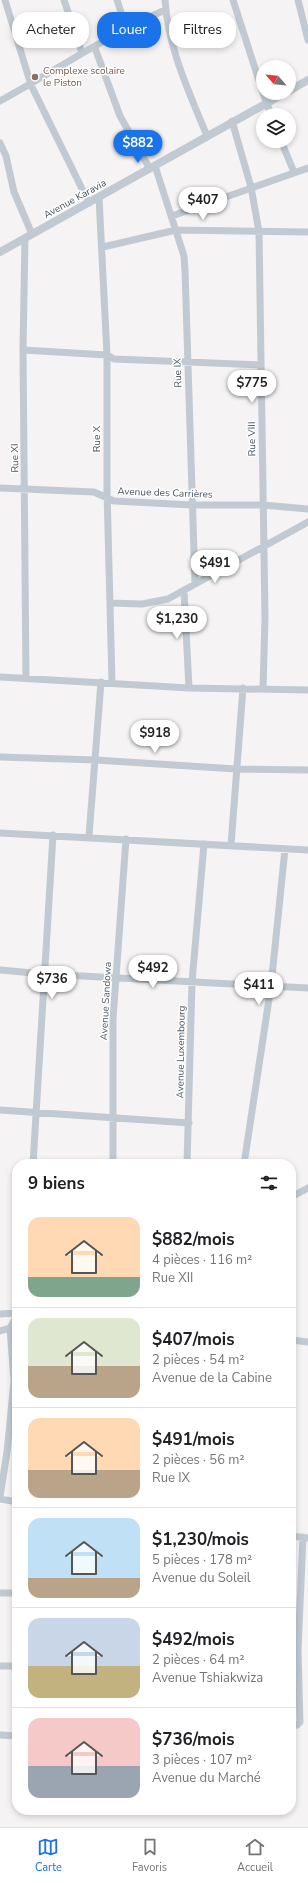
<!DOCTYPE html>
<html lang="fr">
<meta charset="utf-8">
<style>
:root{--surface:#fff;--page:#f6f6f6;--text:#202124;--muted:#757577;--line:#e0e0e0;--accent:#1a73e8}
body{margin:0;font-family:"Nunito Sans",sans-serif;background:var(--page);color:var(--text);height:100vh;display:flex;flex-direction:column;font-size:15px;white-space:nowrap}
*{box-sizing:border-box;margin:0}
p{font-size:13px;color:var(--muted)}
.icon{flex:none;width:22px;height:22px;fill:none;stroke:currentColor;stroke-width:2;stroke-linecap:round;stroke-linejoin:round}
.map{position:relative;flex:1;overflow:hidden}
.sheet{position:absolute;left:12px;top:1159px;width:284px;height:656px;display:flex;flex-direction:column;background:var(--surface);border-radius:16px;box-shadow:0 2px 6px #0003}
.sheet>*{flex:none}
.banner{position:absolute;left:12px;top:12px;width:284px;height:36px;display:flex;gap:8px}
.needle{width:26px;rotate:297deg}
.tools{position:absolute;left:256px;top:60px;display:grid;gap:8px}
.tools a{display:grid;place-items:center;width:40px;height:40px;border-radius:50%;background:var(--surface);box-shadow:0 2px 6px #0003;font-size:20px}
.price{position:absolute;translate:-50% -34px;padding:0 9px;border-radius:14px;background:#fff;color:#222;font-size:13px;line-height:26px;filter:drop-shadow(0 1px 2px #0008)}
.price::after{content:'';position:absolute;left:50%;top:24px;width:12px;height:9px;margin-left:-6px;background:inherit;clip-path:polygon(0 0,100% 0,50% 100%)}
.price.selected{background:var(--accent);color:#fff}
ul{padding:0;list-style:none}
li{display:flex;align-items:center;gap:12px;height:100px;padding:0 16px}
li+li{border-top:1px solid var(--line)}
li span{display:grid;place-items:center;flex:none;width:112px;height:80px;border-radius:12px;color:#555}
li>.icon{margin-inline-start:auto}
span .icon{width:48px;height:48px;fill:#fffc;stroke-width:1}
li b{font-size:17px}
h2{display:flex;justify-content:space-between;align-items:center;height:48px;padding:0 16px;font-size:17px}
.chip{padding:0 14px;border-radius:16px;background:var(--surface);box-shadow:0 2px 6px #0003;font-size:14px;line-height:36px}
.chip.selected{background:var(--accent);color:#fff}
.dock{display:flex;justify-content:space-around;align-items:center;height:56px;border-top:1px solid var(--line);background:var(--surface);font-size:11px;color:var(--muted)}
.dock a{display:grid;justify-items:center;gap:2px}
.dock .selected{color:var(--accent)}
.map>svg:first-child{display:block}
</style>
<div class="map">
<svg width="308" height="1827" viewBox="0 0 308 1827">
<rect width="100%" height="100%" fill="#f5f3f3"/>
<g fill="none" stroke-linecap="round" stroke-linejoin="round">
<!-- minor -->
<path stroke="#c1cad2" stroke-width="7" d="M5,0L31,85L89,203
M64,0L82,53
M117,0L126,28
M165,0C168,48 189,92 207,136
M233,0L263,93
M298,0L308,40
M95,48L120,116L150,169
M263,93L271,115
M0,101C55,71 108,35 165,10
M232,121L251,187L259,232L265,617L263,689
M281,141L294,172
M0,143L6,156L14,192L32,234
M155,166L184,256L185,271L195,584
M99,197L107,355V491L112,682
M172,216L308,168
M25,238L23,350L26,678
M103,247L176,230L308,232
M23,350L107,355L114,359L261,365
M0,488L94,492L114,501L192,505H263L308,509
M184,591L189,688
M110,603L142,604L168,599L308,522
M0,677L189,688L308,690
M0,757L96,760L236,769L308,770
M0,833L308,850
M89,836L101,682
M231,845L243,688
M0,970L44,974L308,988
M0,1110L189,1123
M33,1164L53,835
M113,1164V1019L126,839
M187,1164L192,982L204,844
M244,1164L271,986L285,849
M291,1197L308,1188
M0,1314L17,1313
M0,1331L10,1328
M291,1340L308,1342
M0,1497L7,1452L14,1381L10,1328L17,1316
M0,1499L17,1502
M291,1536L308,1538
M0,1593H17
M0,1666H17
M291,1726L297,1725L300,1722L298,1650L303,1537
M0,1735L17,1736"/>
<!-- tertiary -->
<path stroke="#c1cad2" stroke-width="8" d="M289,91L308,80
M0,252L285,93"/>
</g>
<!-- markers -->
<circle fill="#8d6e63" stroke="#fff" stroke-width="1.5" cx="35" cy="77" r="4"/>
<g text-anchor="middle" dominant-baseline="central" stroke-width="3" stroke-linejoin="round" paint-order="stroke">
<!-- education labels -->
<g font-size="10" fill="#785e54" stroke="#fff" text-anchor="start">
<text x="43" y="71">Complexe scolaire<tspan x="43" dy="12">le Piston</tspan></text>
</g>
<!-- street labels -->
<g font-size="10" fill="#4a5661" stroke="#fff">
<text transform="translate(75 199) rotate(-29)">Avenue Karavia</text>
<text transform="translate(178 373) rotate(-92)">Rue IX</text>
<text transform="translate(97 439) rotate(-90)">Rue X</text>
<text transform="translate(252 439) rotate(-91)">Rue VIII</text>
<text transform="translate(15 458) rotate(-91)">Rue XI</text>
<text transform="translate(165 493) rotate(2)">Avenue des Carrières</text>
<text transform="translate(106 1001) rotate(-87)">Avenue Sandowa</text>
<text transform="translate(181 1052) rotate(-89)">Avenue Luxembourg</text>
</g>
</g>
</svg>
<div class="tools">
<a><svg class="needle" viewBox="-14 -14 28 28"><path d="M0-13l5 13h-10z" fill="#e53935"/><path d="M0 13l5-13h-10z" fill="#757577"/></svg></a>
<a><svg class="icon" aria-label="layers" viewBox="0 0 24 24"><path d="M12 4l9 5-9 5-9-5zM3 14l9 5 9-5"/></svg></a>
</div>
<b class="price selected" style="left:138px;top:164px">$882</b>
<b class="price" style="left:203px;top:221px">$407</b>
<b class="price" style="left:252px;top:404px">$775</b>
<b class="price" style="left:215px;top:584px">$491</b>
<b class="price" style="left:177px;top:640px">$1,230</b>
<b class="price" style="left:155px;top:754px">$918</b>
<b class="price" style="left:153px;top:989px">$492</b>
<b class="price" style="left:52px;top:1000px">$736</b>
<b class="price" style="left:259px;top:1006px">$411</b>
<div class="banner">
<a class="chip">Acheter</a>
<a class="chip selected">Louer</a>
<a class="chip">Filtres</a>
</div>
<section class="sheet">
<h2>9 biens<svg class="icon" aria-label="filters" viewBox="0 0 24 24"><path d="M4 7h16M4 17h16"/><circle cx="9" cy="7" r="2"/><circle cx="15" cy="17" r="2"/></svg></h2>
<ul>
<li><span style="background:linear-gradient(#ffd9b3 75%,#7fa58c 0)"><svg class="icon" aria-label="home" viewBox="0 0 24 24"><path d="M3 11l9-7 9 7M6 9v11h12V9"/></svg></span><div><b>$882/mois</b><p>4 pièces · 116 m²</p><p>Rue XII</p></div></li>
<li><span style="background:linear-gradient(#dfe7d0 60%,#b9a48a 0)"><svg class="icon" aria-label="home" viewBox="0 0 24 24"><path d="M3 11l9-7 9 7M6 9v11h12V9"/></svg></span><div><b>$407/mois</b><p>2 pièces · 54 m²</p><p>Avenue de la Cabine</p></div></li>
<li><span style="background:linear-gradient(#ffd9b3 65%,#b9a48a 0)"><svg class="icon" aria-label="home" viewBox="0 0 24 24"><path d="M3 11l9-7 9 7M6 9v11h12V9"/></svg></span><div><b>$491/mois</b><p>2 pièces · 56 m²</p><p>Rue IX</p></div></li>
<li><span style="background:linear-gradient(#bfe0f5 75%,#b9a48a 0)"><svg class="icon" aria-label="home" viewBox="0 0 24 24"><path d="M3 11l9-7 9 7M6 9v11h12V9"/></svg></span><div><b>$1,230/mois</b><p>5 pièces · 178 m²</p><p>Avenue du Soleil</p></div></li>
<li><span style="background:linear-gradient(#c9d6e8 60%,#c2b280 0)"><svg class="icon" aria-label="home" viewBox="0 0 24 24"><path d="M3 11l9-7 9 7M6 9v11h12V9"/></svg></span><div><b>$492/mois</b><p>2 pièces · 64 m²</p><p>Avenue Tshiakwiza</p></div></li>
<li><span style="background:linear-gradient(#f6c9c9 60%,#9aa5b1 0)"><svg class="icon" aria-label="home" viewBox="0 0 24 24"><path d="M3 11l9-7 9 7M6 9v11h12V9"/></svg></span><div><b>$736/mois</b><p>3 pièces · 107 m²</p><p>Avenue du Marché</p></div></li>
</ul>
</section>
</div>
<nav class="dock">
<a class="selected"><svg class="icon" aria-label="map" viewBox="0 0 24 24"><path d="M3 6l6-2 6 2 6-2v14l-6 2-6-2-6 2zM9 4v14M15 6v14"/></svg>Carte</a>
<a><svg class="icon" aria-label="saved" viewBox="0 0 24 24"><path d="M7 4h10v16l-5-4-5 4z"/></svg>Favoris</a>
<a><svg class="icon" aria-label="home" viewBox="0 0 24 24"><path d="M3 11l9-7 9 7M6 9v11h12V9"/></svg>Accueil</a>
</nav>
